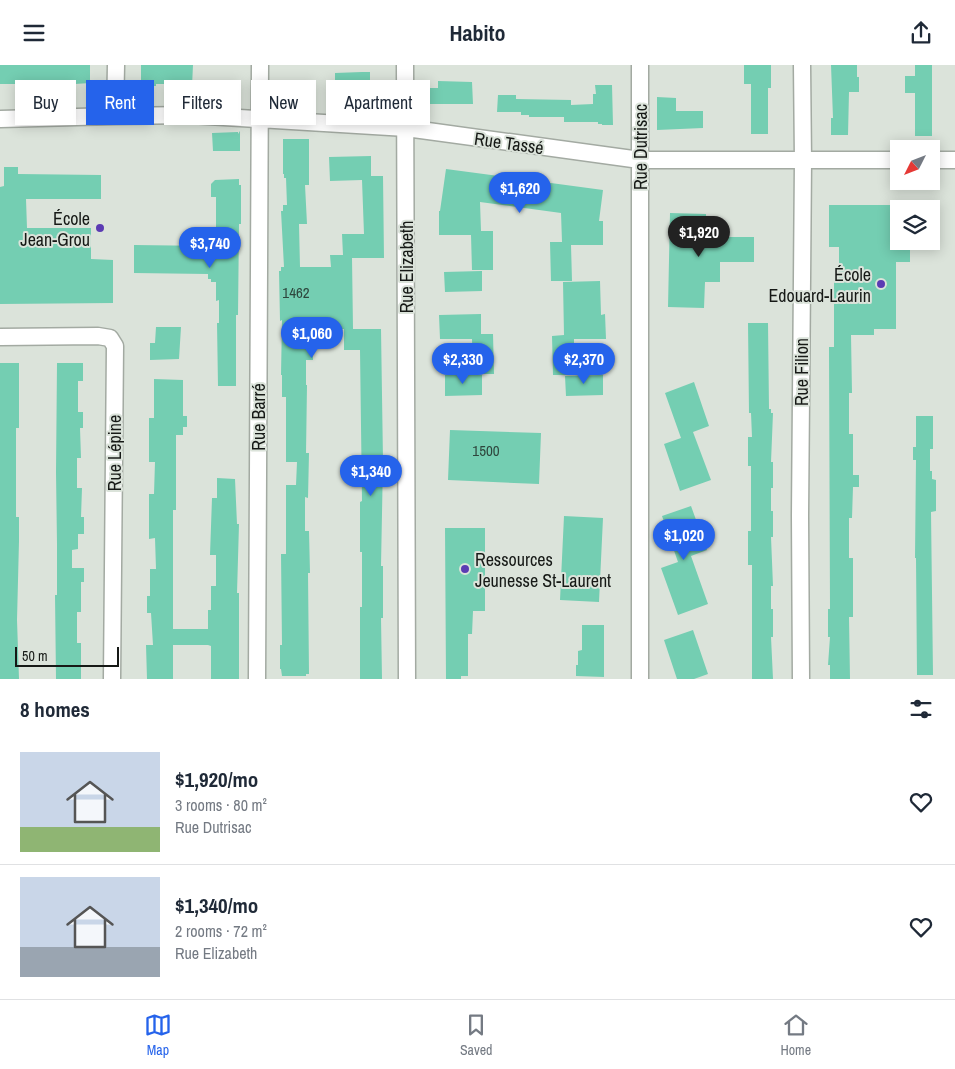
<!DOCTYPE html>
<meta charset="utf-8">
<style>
:root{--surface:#fff;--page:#f6f6f7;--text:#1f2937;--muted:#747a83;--line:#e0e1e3;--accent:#2563eb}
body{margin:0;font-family:"Archivo Narrow",sans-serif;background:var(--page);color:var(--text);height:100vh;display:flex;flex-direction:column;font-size:19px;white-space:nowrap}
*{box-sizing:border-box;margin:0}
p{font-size:16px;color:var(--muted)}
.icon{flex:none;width:28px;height:28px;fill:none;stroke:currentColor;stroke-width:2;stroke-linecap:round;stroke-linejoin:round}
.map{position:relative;height:614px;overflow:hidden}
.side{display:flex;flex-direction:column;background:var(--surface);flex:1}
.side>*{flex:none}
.top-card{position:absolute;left:15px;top:15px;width:500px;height:45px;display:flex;gap:10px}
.needle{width:32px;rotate:228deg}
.fabs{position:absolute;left:890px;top:75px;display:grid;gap:10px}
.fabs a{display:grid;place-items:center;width:50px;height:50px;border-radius:0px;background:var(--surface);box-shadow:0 2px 12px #0003;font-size:25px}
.scale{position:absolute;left:15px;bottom:12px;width:104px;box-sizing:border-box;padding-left:5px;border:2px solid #161916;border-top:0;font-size:14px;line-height:18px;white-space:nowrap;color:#161916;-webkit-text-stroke:4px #dbe3da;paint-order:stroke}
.price{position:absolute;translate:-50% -42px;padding:0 11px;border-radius:18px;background:var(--accent);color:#fff;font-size:16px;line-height:32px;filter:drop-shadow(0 1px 2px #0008)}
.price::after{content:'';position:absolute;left:50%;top:30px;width:15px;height:11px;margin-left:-8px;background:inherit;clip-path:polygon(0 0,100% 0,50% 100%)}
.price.on{background:#222;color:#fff}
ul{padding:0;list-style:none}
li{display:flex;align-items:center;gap:15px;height:125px;padding:0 20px}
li+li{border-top:1px solid var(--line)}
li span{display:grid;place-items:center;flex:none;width:140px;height:100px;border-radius:0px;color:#555}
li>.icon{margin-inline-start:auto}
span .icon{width:60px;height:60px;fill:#fffc;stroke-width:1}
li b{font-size:21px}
h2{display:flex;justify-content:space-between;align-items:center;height:60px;padding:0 20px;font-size:21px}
.tag{padding:0 18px;border-radius:0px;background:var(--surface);box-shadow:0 2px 12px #0003;font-size:18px;line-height:45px}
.tag.on{background:var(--accent);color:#fff}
header{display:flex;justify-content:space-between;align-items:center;height:65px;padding:0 20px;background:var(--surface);font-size:22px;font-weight:700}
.menu{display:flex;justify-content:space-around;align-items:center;height:70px;border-top:1px solid var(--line);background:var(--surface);font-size:14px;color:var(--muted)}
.menu a{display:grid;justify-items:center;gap:2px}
.menu .on{color:var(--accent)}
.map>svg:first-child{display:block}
</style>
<header><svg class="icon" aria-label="menu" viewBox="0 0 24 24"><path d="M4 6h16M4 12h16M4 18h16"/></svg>Habito<svg class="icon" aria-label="share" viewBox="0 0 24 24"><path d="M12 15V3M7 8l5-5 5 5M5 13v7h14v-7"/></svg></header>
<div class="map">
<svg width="955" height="614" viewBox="0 0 955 614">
<rect width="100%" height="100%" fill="#dbe3da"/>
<!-- building -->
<path fill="#74ceb2" d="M0,0H90V18L75,19V16H49V22H23V19H0Z
M141,0H193L192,21L167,19H156V21H141Z
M744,0H771V23H768V69H751V19H744Z
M831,0H857V12H859V27H849L848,70H831V53H833Z
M915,0H932V71H915V28H905V11H915Z
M362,7H370V25H335V8Z
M213,15H238V36H219V27H213Z
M438,16L472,17L473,39H430V23H438Z
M283,19H303V36H283Z
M595,20H612L613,60H602V59H598V57H564V52H529V50H521V47H497L498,30H516V34L571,35V40L593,39V29H596Z
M657,32L676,33V46H703V63L657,65Z
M240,66V86H213L212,68L238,67V69Z
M283,74H309V120H305L307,159H299L300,202H331L330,190H343L342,169H364L362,115L330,116L329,92L371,91V111H383L384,193H352L353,264H313V295H306V320H307L306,388H309L308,433L305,432V466H309L310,508H308L309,609H306V611H282L281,604H280V580H282L281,489H286V420H296L297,397H286V332H282V310H281L282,255L280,256L279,206H281V202H284L281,146H283V140H287L286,113H284V109H283Z
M4,102H18V109L101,110V134H26L27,163H91V194L113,195V238L0,239V122L4,121Z
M446,104L603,125L599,156H603V180H571L572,216H551L550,177H562L561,148L480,137L481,166H493V205H472L471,170H439V146H440Z
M239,114V120H241V159H239L238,250H236V321H218L217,258H219V235L216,236V217H211V214H208V209L134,208V180L212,181L211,169H213V164H216V132H211V119L215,115Z
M829,140H899V176H910V197H896V264H874V270H851L852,328H849V369H853V410H859V422H853L852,453H849V493H853V552H849L850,614H830V600H828L830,572H828V544H830V542L829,282H834V214H839V182H829Z
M670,148L706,149V172H754V197H720V217H705L704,243L668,242Z
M482,206V226L445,227L444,207Z
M600,216L601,250L605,249L606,274H574V310H553L552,271L564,270L563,217Z
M481,249V269H493L494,309H473L472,274H440L439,250Z
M748,258H768L769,344H771V348H773L771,397H773V423H771V446H773V472H771L773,521H771V544H773V572H771L773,614H752V500H748V466H751V401H748V372H752L751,348H749Z
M156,262H181L179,294L150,295V278H155Z
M344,264H381L383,396L381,501H383V553H381L382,614H360V542H362V487H360V437L362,436L360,285H344Z
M0,298H19V363H16V452H19V476L17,555L19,614H0Z
M57,298H83V316H78V347H83V363H80L81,393H77V423H82L81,452H84V469H78V484L72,485V503H84V517H81V547H77V578H81V614H56L55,530H57V479L56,407Z
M445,310H482V330L445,331Z
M603,310V330L566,331L565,311Z
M154,314L183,315V351H187V362H183V370H176V445H173V564H208V545H211V521H216V490H210L212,433H217V413L235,414L237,459H239L237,528H239V614H211V581L208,580H173V614H147L146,580H153L151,548H147V531H150V504H156L155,473L149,474V429H154L155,397H149V353H154Z
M694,317L709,361L693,367L711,415L680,426L664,379L681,373L665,328Z
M916,351H933V384H930V406H932V414L936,415V446L931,447L933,610H917L916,493H915L916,395H913V382H916Z
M450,365L541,368L539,419L448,415Z
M691,441L707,485L691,491L708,539L678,550L661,503L678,497L662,451Z
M564,451L603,453L599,537L560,535Z
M445,463H485V546H473L472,569H468V611H461V614H446Z
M582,560H604V612L576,611V600H578V586L582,585Z
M693,565L708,609L694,614H677L664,575Z"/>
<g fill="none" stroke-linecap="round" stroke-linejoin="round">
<defs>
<path id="minor" d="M405,0L407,614
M115,51L116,0
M0,54L115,51L191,50L406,63L640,95H899
M931,95H955
M0,272L98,271L110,273L115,281L112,614
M257,614L260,0
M640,614V0
M801,614L800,451L803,96L802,0"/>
</defs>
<!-- minor casing -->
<use href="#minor" stroke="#a3aaa2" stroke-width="19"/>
<!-- minor -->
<use href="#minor" stroke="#fff" stroke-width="16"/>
</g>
<!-- markers -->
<g fill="#5b3bb3" stroke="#dbe3da" stroke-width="2">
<circle cx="100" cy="163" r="5"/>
<circle cx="881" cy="219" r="5"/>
<circle cx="465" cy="504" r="5"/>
</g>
<g text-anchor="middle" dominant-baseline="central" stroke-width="4" stroke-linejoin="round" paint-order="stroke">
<!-- number labels -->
<g font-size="15" fill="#2e463d">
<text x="296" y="227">1462</text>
<text x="486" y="385">1500</text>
</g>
<!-- street labels -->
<g font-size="18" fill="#161916" stroke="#dbe3da">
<text transform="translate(509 78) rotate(8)">Rue Tassé</text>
<text transform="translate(640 82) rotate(-90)">Rue Dutrisac</text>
<text transform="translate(406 202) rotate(-90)">Rue Elizabeth</text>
<text transform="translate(801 307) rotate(-90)">Rue Filion</text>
<text transform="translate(258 352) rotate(-90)">Rue Barré</text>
<text transform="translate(114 388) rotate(-90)">Rue Lépine</text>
</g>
<!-- poi labels -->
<g font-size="18" fill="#161916" stroke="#dbe3da" text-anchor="end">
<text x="90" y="153">École<tspan x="90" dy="21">Jean-Grou</tspan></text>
<text x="871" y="209">École<tspan x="871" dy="21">Edouard-Laurin</tspan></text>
<text x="475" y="494" text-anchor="start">Ressources<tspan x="475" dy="21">Jeunesse St-Laurent</tspan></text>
</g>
</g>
</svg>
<div class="fabs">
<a><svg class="needle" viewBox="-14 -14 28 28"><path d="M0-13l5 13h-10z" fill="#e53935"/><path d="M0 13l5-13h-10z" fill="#747a83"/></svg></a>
<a><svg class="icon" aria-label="layers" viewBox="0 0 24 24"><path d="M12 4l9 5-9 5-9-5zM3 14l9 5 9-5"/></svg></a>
</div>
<div class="scale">50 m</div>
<b class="price" style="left:520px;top:149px">$1,620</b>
<b class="price on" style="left:699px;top:193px">$1,920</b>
<b class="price" style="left:210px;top:204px">$3,740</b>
<b class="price" style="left:312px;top:294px">$1,060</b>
<b class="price" style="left:463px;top:320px">$2,330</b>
<b class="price" style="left:584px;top:320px">$2,370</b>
<b class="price" style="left:371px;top:432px">$1,340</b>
<b class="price" style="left:684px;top:496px">$1,020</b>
<div class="top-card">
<a class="tag">Buy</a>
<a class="tag on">Rent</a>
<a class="tag">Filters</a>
<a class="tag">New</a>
<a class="tag">Apartment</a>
</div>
</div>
<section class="side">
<h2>8 homes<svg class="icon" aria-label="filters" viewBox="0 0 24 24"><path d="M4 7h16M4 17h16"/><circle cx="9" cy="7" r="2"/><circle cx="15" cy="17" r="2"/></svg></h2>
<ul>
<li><span style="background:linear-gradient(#c9d6e8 75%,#8fb573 0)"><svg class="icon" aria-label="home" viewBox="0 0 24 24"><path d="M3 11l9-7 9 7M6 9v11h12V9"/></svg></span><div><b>$1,920/mo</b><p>3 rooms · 80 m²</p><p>Rue Dutrisac</p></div><svg class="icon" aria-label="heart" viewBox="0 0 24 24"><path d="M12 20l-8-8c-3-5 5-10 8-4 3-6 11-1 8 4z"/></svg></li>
<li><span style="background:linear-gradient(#c9d6e8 70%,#9aa5b1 0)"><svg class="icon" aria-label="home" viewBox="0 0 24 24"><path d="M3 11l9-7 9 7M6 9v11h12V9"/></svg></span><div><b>$1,340/mo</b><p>2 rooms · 72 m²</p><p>Rue Elizabeth</p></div><svg class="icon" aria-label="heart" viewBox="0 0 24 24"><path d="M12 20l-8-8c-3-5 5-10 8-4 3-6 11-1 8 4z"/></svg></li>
</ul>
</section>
<nav class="menu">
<a class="on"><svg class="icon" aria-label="map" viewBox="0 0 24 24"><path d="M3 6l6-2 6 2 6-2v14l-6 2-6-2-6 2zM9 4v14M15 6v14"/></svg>Map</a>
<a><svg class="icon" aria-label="saved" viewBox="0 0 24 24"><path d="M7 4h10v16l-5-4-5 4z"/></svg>Saved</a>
<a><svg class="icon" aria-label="home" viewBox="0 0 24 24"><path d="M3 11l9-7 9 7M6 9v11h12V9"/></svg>Home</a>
</nav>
